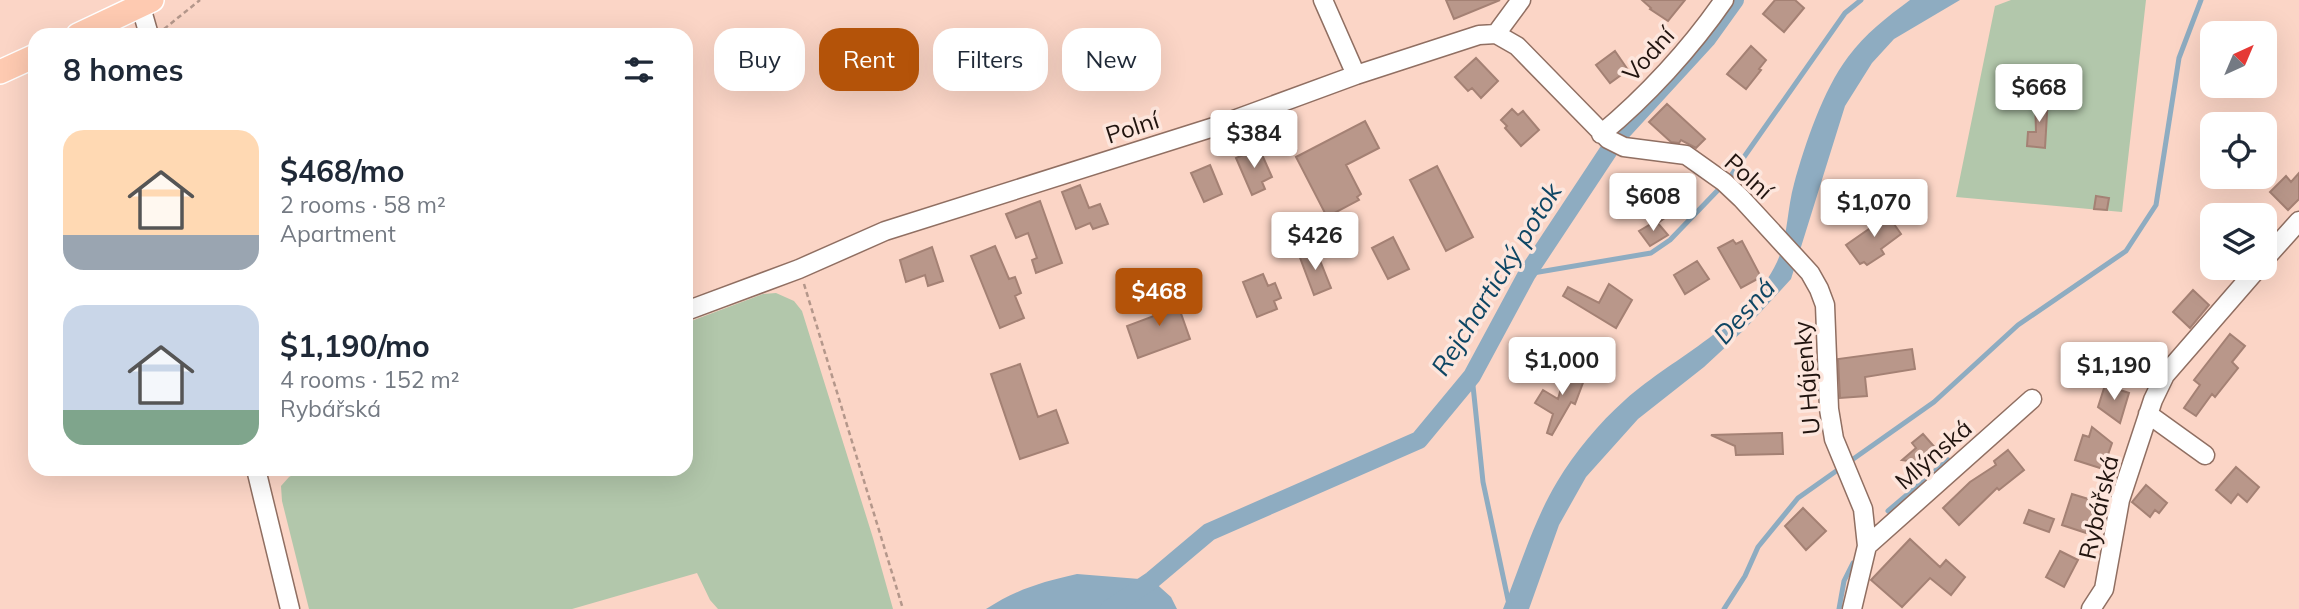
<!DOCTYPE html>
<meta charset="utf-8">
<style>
:root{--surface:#fff;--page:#f2f2f3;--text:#1f2937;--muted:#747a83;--accent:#b45309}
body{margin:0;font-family:Mulish,sans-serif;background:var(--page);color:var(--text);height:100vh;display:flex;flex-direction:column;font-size:26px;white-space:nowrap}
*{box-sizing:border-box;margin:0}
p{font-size:23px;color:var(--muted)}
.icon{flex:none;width:38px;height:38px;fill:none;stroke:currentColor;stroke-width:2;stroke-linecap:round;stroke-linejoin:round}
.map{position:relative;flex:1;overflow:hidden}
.details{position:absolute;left:28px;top:28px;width:665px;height:448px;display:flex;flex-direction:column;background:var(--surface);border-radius:21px;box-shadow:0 7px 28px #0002}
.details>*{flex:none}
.guide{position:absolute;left:714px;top:28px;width:665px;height:63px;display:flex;gap:14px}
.needle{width:46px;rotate:44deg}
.fabs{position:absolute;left:2200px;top:21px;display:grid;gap:14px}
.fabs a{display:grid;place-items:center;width:77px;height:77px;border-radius:14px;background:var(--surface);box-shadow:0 7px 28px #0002;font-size:35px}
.price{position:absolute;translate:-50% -60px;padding:0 16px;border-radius:7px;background:#fff;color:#222;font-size:23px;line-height:46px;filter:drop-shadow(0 2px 4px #0008)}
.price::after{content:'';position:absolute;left:50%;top:42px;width:21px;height:16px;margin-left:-10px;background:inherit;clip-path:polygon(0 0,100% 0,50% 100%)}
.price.on{background:var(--accent);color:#fff}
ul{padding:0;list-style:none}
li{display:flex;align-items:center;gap:21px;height:175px;padding:0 35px}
li span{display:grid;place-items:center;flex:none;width:196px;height:140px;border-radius:21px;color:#555}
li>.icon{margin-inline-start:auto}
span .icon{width:84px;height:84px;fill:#fffc;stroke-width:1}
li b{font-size:30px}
h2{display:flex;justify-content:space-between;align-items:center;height:84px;padding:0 35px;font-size:30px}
.pill{padding:0 24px;border-radius:21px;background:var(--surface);box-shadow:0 7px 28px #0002;font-size:24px;line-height:63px}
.pill.on{background:var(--accent);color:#fff}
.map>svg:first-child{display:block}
</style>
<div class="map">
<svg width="2299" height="609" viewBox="0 0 2299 609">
<rect width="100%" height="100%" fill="#fbd5c6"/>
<!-- green -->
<path fill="#b2c7ab" d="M2011,0H2146L2122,212L1956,197L1995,6Z
M776,293L794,301L802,311L873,538L893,609H718L710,600L697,573L572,609H309L282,501L281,486L289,477L304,469H686V323L763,294Z"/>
<!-- water -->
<path fill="#8eacc1" d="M1910,0H1960L1894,39L1872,63L1845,106L1791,279L1745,329L1704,367L1638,419L1586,477L1559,525L1529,609H1503C1520,567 1534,520 1557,482C1575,452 1599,423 1625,400C1676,355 1746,327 1777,262C1788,238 1787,209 1794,184C1805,144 1823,90 1848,57C1865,34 1887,17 1910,0Z
M1077,574L1152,580L1171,597L1177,609H986C1017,589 1042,582 1077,574Z"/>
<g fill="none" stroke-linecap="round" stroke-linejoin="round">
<!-- stream -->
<path stroke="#8eacc1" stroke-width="5" d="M1730,177L1845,13L1861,0
M1527,274L1651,253L1670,240L1719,189
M1472,376L1483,482L1510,609
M1888,511L1948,460
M1724,609L1745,576L1758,547L1798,498L1934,402L2018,325L2126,251L2156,205L2179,58L2201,0
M1839,609L1844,581L1853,563"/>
<!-- canal -->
<path stroke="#8eacc1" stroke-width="18" d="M1109,609L1152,580L1209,532L1419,440L1472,376L1527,274L1619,135L1707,39L1735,0"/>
</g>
<!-- building -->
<path fill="#b9978a" stroke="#a48174" stroke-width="2" d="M1446,0H1500L1454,19Z
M1642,0H1685L1668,21L1650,9L1651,8Z
M1775,0H1795L1804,8L1784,32L1763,14Z
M1751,46L1766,60L1759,69L1761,70L1746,89L1727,74Z
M1615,51L1628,70L1610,83L1596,65Z
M1476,58L1498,81L1481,98L1472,88L1468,91L1455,77Z
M2048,97L2045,148L2027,146L2028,132H2036L2035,98Z
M1667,104L1705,139L1696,148L1681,140L1679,143L1671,142L1649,122Z
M1512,109L1518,115L1523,111L1539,130L1521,146L1505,128L1507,126L1501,120Z
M1365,121L1379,148L1346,165L1361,194L1357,197L1359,200L1327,217L1296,157Z
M1259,148L1272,177L1262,182L1265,189L1252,195L1236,158Z
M1210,165L1222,194L1204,202L1191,173Z
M1437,166L1473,237L1446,251L1410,180Z
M2299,173V199L2288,210L2270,192L2286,176L2291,182Z
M1680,179L1689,193L1681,199L1684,204L1659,222L1646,204Z
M1080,185L1089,208L1100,204L1108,224L1093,229L1090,223L1076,229L1062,192Z
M2096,196L2109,198L2107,210L2094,209Z
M1040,201L1062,263L1036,273L1032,260L1037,258L1028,233L1016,238L1006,214Z
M1882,207L1901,234L1881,249L1884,254L1867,265L1864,262L1860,264L1846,245L1876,224L1870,216Z
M1656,221L1668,235L1650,246L1639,231Z
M1393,237L1409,269L1388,279L1372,248Z
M1733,240L1736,244L1742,241L1761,277L1741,288L1718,248Z
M995,246L1009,279L1015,277L1021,293L1015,296L1024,318L1000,328L971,256Z
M932,247L943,281L928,286L925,275L906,282L900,260Z
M1315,248L1331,288L1314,295L1299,255Z
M1697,261L1709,279L1685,294L1674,275Z
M1263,274L1268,286L1275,283L1281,298L1274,301L1277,309L1257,317L1243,282Z
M1609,284L1632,300L1616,328L1563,296L1568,287L1599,303Z
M2193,290L2209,305L2190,328L2173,312Z
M1168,293L1174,309L1179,308L1190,339L1138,358L1127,326L1154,316L1148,300Z
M2230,334L2245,346L2232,362L2238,368L2215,397L2212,394L2196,416L2184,408L2200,385L2194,380Z
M1912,349L1915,369L1865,377L1867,396L1840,398L1838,359Z
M1020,364L1038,417L1056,410L1068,443L1020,459L991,374Z
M1567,367L1587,372L1575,404L1571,402L1552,435L1547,433L1553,414L1535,403L1543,390L1558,399Z
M2105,385L2129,393L2120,423L2098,407Z
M2092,427L2112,443L2103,469L2075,460L2083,435L2089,437Z
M1782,433L1783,454L1736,455L1735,446L1711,435Z
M1923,434L1938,451L1920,467L1915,462L1902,460L1916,448L1912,443Z
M2008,450L2024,470L1999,490L1997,488L1959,525L1943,508L1970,482L1996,465L1994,461Z
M2236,467L2259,487L2247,502L2238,494L2231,503L2216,490Z
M2146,485L2167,503L2159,513L2155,510L2150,517L2132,502Z
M2072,494L2098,502L2086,533L2062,525Z
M1803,508L1826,531L1806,550L1785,526Z
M2029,510L2054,519L2049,532L2024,523Z
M1910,539L1940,567L1946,560L1965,577L1951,595L1930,578L1902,607L1871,580Z
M2060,551L2078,560L2064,587L2046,577Z"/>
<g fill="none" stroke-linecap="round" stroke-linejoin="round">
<defs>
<path id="minor" d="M139,0L149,35
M1323,0L1356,75
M1496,34L1521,0
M1601,134C1646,97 1691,48 1724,0
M2264,260L2299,221
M686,311L799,269L885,231L1217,126L1356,75L1479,35L1496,34L1517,46L1608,139L1624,147L1686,155L1724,182L1741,198L1810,273L1819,289L1825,305L1829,409L1834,439L1863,509L1867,546L1852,609
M2148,414L2205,455
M256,469L290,609
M1867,546L2032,399
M2091,609L2104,589L2120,500L2153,400L2165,375L2258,268"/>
<path id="major" d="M78,35L152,0
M0,72L35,56"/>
</defs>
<!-- minor casing -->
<use href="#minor" stroke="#906f62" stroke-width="21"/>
<!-- major casing -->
<use href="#major" stroke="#fff" stroke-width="26"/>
<!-- path -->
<path stroke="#b4978b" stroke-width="2.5" stroke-dasharray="5 3.5" stroke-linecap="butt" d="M164,29L200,0
M804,284L903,609"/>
<!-- minor -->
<use href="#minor" stroke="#fff" stroke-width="18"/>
<!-- major -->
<use href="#major" stroke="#fecab1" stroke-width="23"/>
</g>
<g text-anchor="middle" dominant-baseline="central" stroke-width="7" stroke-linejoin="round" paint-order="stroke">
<!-- street labels -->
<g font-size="24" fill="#21140f" stroke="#fde6dd">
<text transform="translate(1648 54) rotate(-48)">Vodní</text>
<text transform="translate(1132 127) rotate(-18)">Polní</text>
<text transform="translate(1749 176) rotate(42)">Polní</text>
<text transform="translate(1806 378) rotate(-95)">U Hájenky</text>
<text transform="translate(1933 454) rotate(-41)">Mlýnská</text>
<text transform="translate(2098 507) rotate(-77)">Rybářská</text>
</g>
<!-- water labels -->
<g font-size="26" font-style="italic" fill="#0e4664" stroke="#fde6dd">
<text transform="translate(1496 279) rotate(-58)">Rejchartický potok</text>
<text transform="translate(1744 311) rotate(-48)">Desná</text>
</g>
</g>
</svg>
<div class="fabs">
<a><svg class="needle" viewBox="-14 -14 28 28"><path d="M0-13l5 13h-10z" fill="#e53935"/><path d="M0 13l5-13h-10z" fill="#747a83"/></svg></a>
<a><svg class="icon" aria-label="locate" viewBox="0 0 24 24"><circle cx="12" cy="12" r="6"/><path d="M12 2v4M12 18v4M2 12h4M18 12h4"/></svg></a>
<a><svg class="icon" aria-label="layers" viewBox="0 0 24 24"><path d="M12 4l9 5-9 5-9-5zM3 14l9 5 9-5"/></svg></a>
</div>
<b class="price" style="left:2039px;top:124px">$668</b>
<b class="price" style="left:1254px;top:170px">$384</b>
<b class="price" style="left:1653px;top:233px">$608</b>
<b class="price" style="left:1874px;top:239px">$1,070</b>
<b class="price" style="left:1315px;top:272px">$426</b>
<b class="price on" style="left:1159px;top:328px">$468</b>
<b class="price" style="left:1562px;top:397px">$1,000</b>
<b class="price" style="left:2114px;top:402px">$1,190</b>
<div class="guide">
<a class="pill">Buy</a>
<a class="pill on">Rent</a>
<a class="pill">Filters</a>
<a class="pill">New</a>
</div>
<section class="details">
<h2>8 homes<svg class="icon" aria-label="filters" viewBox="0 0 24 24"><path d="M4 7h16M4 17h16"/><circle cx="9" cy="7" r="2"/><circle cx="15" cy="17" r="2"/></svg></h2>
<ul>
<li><span style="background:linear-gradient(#ffd9b3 75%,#9aa5b1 0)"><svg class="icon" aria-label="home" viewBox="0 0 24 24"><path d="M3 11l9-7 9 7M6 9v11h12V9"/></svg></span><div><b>$468/mo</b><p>2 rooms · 58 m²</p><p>Apartment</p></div></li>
<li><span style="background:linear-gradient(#c9d6e8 75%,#7fa58c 0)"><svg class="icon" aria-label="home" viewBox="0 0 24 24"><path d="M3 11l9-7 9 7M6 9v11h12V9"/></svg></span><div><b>$1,190/mo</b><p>4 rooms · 152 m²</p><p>Rybářská</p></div></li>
</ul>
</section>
</div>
